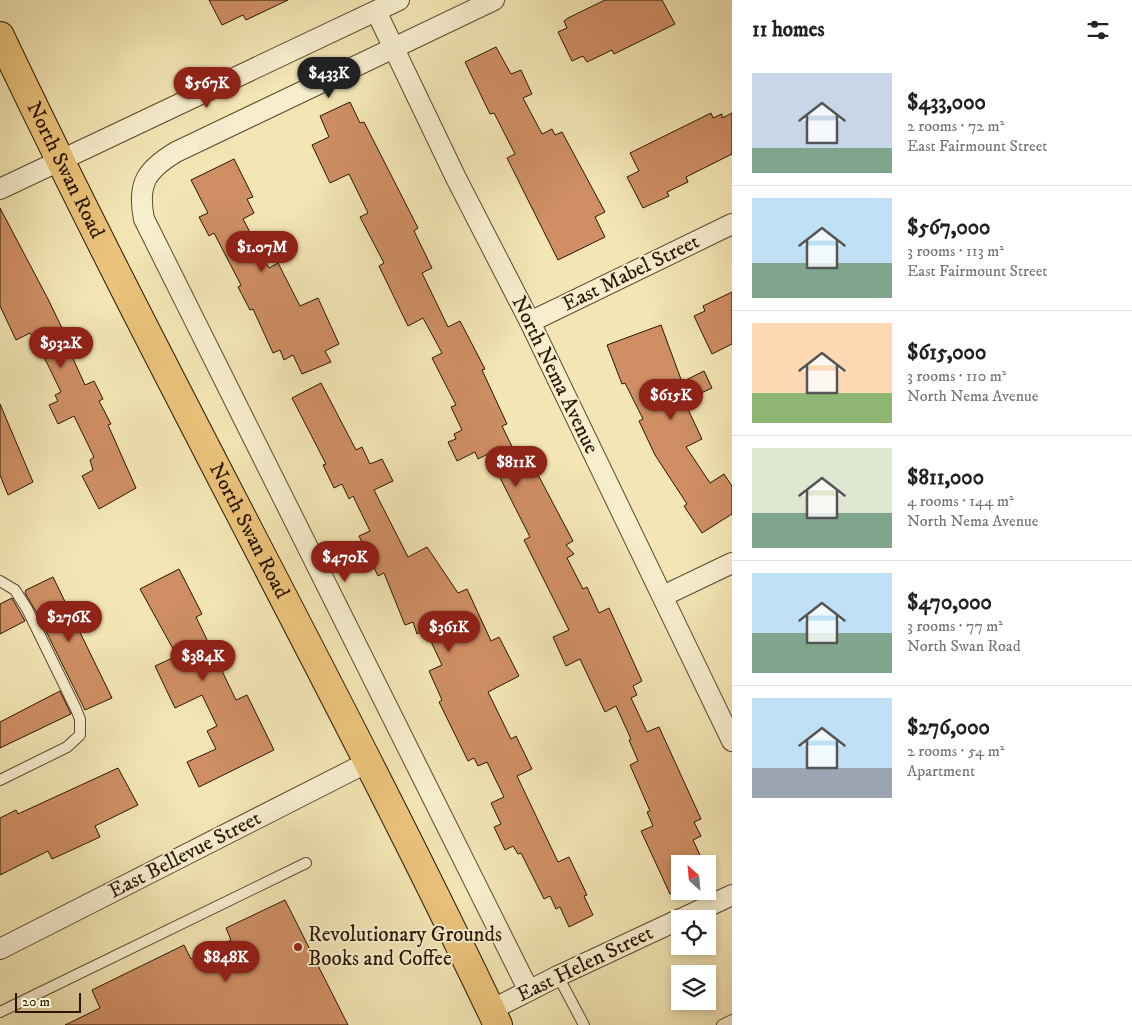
<!DOCTYPE html>
<meta charset="utf-8">
<style>
:root{--surface:#fff;--page:#f2f2f2;--text:#222;--muted:#767676;--line:#e0e0e0;--accent:#8f2418}
body{margin:0;font-family:"IM FELL DW Pica",serif;background:var(--page);color:var(--text);height:100vh;display:flex;flex-direction:column;font-size:19px;white-space:nowrap}
*{box-sizing:border-box;margin:0}
p{font-size:16px;color:var(--muted)}
.icon{flex:none;width:28px;height:28px;fill:none;stroke:currentColor;stroke-width:2;stroke-linecap:round;stroke-linejoin:round}
.map{position:relative;flex:1;overflow:hidden}
.panel{display:flex;flex-direction:column;background:var(--surface);width:400px}
.panel>*{flex:none}
.needle{width:32px;rotate:334deg}
.tools{position:absolute;left:671px;top:855px;display:grid;gap:10px}
.tools a{display:grid;place-items:center;width:45px;height:45px;border-radius:0px;background:var(--surface);box-shadow:0 2px 8px #0003;font-size:25px}
.scale{position:absolute;left:15px;bottom:12px;width:66px;box-sizing:border-box;padding-left:5px;border:2px solid #291601;border-top:0;font-size:14px;line-height:18px;white-space:nowrap;color:#291601;-webkit-text-stroke:4px #f7eece;paint-order:stroke}
.price{position:absolute;translate:-50% -42px;padding:0 11px;border-radius:18px;background:var(--accent);color:#fff;font-size:16px;line-height:32px;filter:drop-shadow(0 1px 2px #0008)}
.price::after{content:'';position:absolute;left:50%;top:30px;width:15px;height:11px;margin-left:-8px;background:inherit;clip-path:polygon(0 0,100% 0,50% 100%)}
.price.current{background:#222;color:#fff}
ul{padding:0;list-style:none}
li{display:flex;align-items:center;gap:15px;height:125px;padding:0 20px}
li+li{border-top:1px solid var(--line)}
li span{display:grid;place-items:center;flex:none;width:140px;height:100px;border-radius:0px;color:#555}
li>.icon{margin-inline-start:auto}
span .icon{width:60px;height:60px;fill:#fffc;stroke-width:1}
li b{font-size:21px}
h2{display:flex;justify-content:space-between;align-items:center;height:60px;padding:0 20px;font-size:21px}
main{display:flex;flex:1;min-height:0}
.map>svg:first-child{display:block}
</style>
<main>
<div class="map">
<svg width="732" height="1025" viewBox="0 0 732 1025">
<rect width="100%" height="100%" fill="#f3e5b4"/>
<filter id="stains"><feTurbulence type="fractalNoise" baseFrequency=".004" numOctaves="4"/><feColorMatrix values="0 0 0 0 .2 0 0 0 0 .09 0 0 0 0 .02 0 0 0 .5 -.17"/></filter>
<radialGradient id="worn" r=".72"><stop offset=".6" stop-color="#630" stop-opacity="0"/><stop offset="1" stop-color="#630" stop-opacity=".3"/></radialGradient>
<!-- building -->
<path fill="#cf8e64" stroke="#291601" d="M209,0H288L246,20L243,15L222,25Z
M605,0H662L675,24L614,54L612,50L587,62L583,56L572,61L558,32L567,28L564,21L568,18Z
M496,47L511,74L521,70L532,94L523,98L542,134L552,129L555,135L562,132L605,212L595,217L605,237L558,260L507,158L515,154L494,113L490,114L465,62Z
M350,102L360,123L364,122L418,228L414,231L432,268L422,273L448,327L460,321L485,369L482,370L507,424L502,426L518,459L527,454L573,541L566,545L574,554L567,558L583,589L587,587L599,613L609,608L642,681L633,686L637,695L631,698L647,732L659,727L701,819L694,822L701,836L693,840L704,864H680V889L670,894L641,831L653,826L647,812L650,811L630,765L638,761L629,740L631,739L616,706L605,712L580,659L566,666L553,637L569,630L524,540L530,537L488,454L478,459L475,452L457,461L448,442L456,439L454,434L462,430L451,407L456,405L432,358L442,353L423,318L408,326L379,266L384,263L360,217L368,213L349,174L330,183L312,145L329,137L320,116Z
M711,113L713,118L722,114V118L732,113V154L686,177L688,182L667,192L669,196L643,208L627,177L639,171L630,153Z
M234,159L253,197L247,199L254,213L243,219L269,268L278,263L300,306L318,298L339,344L325,351L331,362L302,374L293,355L284,360L280,350L273,353L253,309L250,310L238,287L241,285L214,233L209,236L199,217L208,213L191,180Z
M0,208L48,299L73,351L70,352L85,385L94,381L103,399L99,401L111,424L108,425L136,488L99,509L82,476L93,470L90,460L94,457L74,416L58,424L49,405L58,401L55,395L61,392L47,363L30,333L16,340L0,306Z
M732,292V344L712,354L694,316L705,311L703,306Z
M661,325L682,382L704,371L712,388L684,401L702,439L686,447L710,483L724,474L732,486V514L702,533L684,506L687,504L655,455L639,421L643,419L625,383L622,384L607,345Z
M321,383L356,450L362,447L370,464L382,459L393,481L374,490L408,557L427,547L458,593L467,589L491,641L499,637L519,676L488,692L511,739L516,736L532,769L517,776L558,862L569,857L587,895L584,896L593,915L569,927L560,907L556,909L550,896L544,899L521,853L518,854L513,846L505,850L494,827L501,824L491,803L504,797L487,762L478,766L474,758L468,761L439,702L442,700L429,671L442,665L425,629L417,634L413,622L405,625L384,573L378,576L359,536L370,531L353,496L349,499L342,484L334,488L323,465L326,464L292,398Z
M0,404L33,482L8,495L0,475Z
M179,569L202,614L196,617L236,700L247,695L274,750L199,787L187,762L216,749L207,731L217,726L202,695L175,708L155,666L177,656L140,589Z
M53,577L112,698L85,710L38,615L25,593L26,590Z
M12,598L25,621L0,634V604Z
M60,691L71,714L0,748V722Z
M118,768L138,805L95,826L100,837L52,859L48,851L0,875V818L16,810L18,814Z
M285,900L348,1025H65L100,1008L92,990L184,945L191,959L231,940L226,928Z"/>
<g fill="none" stroke-linecap="round" stroke-linejoin="round">
<defs>
<path id="service" d="M0,581L15,590L27,609L76,709L80,719V735L67,747L0,780
M558,976L584,1025
M0,1012L306,863
M722,1025L732,1020"/>
<path id="minor" d="M494,0L176,152C146,170 137,184 144,219L529,991
M376,11L456,178L530,322L732,741
M0,189L399,0
M530,322L732,224
M663,596L732,563
M681,919L732,895
M0,949L370,761
M491,1010L558,976L680,919"/>
<g id="primary">
<path id="s1" d="M0,36C158,369 339,691 498,1025"/>
</g>
</defs>
<!-- service casing -->
<use href="#service" stroke="#5c4a2e" stroke-width="12"/>
<!-- minor casing -->
<use href="#minor" stroke="#5c4a2e" stroke-width="22"/>
<!-- primary casing -->
<use href="#primary" stroke="#291601" stroke-width="30"/>
<!-- service -->
<use href="#service" stroke="#f7eece" stroke-width="10"/>
<!-- minor -->
<use href="#minor" stroke="#f7eece" stroke-width="20"/>
<!-- primary -->
<use href="#primary" stroke="#eac27a" stroke-width="28"/>
</g>
<!-- markers -->
<circle fill="#8f2418" stroke="#f7eece" stroke-width="2" cx="298" cy="947" r="5"/>
<g text-anchor="middle" dominant-baseline="central" stroke-width="4" stroke-linejoin="round" paint-order="stroke">
<!-- street labels -->
<g font-size="21" fill="#291601" stroke="#f7eece">
<text stroke="none"><textPath href="#s1" startOffset="149">North Swan Road</textPath></text>
<text transform="translate(631 273) rotate(-26)">East Mabel Street</text>
<text transform="translate(555 375) rotate(64)">North Nema Avenue</text>
<text stroke="none"><textPath href="#s1" startOffset="554">North Swan Road</textPath></text>
<text transform="translate(185 855) rotate(-27)">East Bellevue Street</text>
<text transform="translate(585 964) rotate(-26)">East Helen Street</text>
</g>
<!-- poi labels -->
<g font-size="21" fill="#291601" stroke="#f7eece" text-anchor="start">
<text x="308" y="935">Revolutionary Grounds<tspan x="308" dy="24">Books and Coffee</tspan></text>
</g>
</g>
<rect width="100%" height="100%" filter="url(#stains)"/>
<rect width="100%" height="100%" fill="url(#worn)"/>
</svg>
<div class="tools">
<a><svg class="needle" viewBox="-14 -14 28 28"><path d="M0-13l5 13h-10z" fill="#e53935"/><path d="M0 13l5-13h-10z" fill="#767676"/></svg></a>
<a><svg class="icon" aria-label="locate" viewBox="0 0 24 24"><circle cx="12" cy="12" r="6"/><path d="M12 2v4M12 18v4M2 12h4M18 12h4"/></svg></a>
<a><svg class="icon" aria-label="layers" viewBox="0 0 24 24"><path d="M12 4l9 5-9 5-9-5zM3 14l9 5 9-5"/></svg></a>
</div>
<div class="scale">20 m</div>
<b class="price current" style="left:329px;top:99px">$433K</b>
<b class="price" style="left:207px;top:109px">$567K</b>
<b class="price" style="left:262px;top:273px">$1.07M</b>
<b class="price" style="left:61px;top:369px">$932K</b>
<b class="price" style="left:671px;top:421px">$615K</b>
<b class="price" style="left:516px;top:488px">$811K</b>
<b class="price" style="left:345px;top:583px">$470K</b>
<b class="price" style="left:69px;top:643px">$276K</b>
<b class="price" style="left:449px;top:653px">$361K</b>
<b class="price" style="left:203px;top:682px">$384K</b>
<b class="price" style="left:226px;top:983px">$848K</b>
</div>
<section class="panel">
<h2>11 homes<svg class="icon" aria-label="filters" viewBox="0 0 24 24"><path d="M4 7h16M4 17h16"/><circle cx="9" cy="7" r="2"/><circle cx="15" cy="17" r="2"/></svg></h2>
<ul>
<li><span style="background:linear-gradient(#c9d6e8 75%,#7fa58c 0)"><svg class="icon" aria-label="home" viewBox="0 0 24 24"><path d="M3 11l9-7 9 7M6 9v11h12V9"/></svg></span><div><b>$433,000</b><p>2 rooms · 72 m²</p><p>East Fairmount Street</p></div></li>
<li><span style="background:linear-gradient(#bfe0f5 65%,#7fa58c 0)"><svg class="icon" aria-label="home" viewBox="0 0 24 24"><path d="M3 11l9-7 9 7M6 9v11h12V9"/></svg></span><div><b>$567,000</b><p>3 rooms · 113 m²</p><p>East Fairmount Street</p></div></li>
<li><span style="background:linear-gradient(#ffd9b3 70%,#8fb573 0)"><svg class="icon" aria-label="home" viewBox="0 0 24 24"><path d="M3 11l9-7 9 7M6 9v11h12V9"/></svg></span><div><b>$615,000</b><p>3 rooms · 110 m²</p><p>North Nema Avenue</p></div></li>
<li><span style="background:linear-gradient(#dfe7d0 65%,#7fa58c 0)"><svg class="icon" aria-label="home" viewBox="0 0 24 24"><path d="M3 11l9-7 9 7M6 9v11h12V9"/></svg></span><div><b>$811,000</b><p>4 rooms · 144 m²</p><p>North Nema Avenue</p></div></li>
<li><span style="background:linear-gradient(#bfe0f5 60%,#7fa58c 0)"><svg class="icon" aria-label="home" viewBox="0 0 24 24"><path d="M3 11l9-7 9 7M6 9v11h12V9"/></svg></span><div><b>$470,000</b><p>3 rooms · 77 m²</p><p>North Swan Road</p></div></li>
<li><span style="background:linear-gradient(#bfe0f5 70%,#9aa5b1 0)"><svg class="icon" aria-label="home" viewBox="0 0 24 24"><path d="M3 11l9-7 9 7M6 9v11h12V9"/></svg></span><div><b>$276,000</b><p>2 rooms · 54 m²</p><p>Apartment</p></div></li>
</ul>
</section>
</main>
